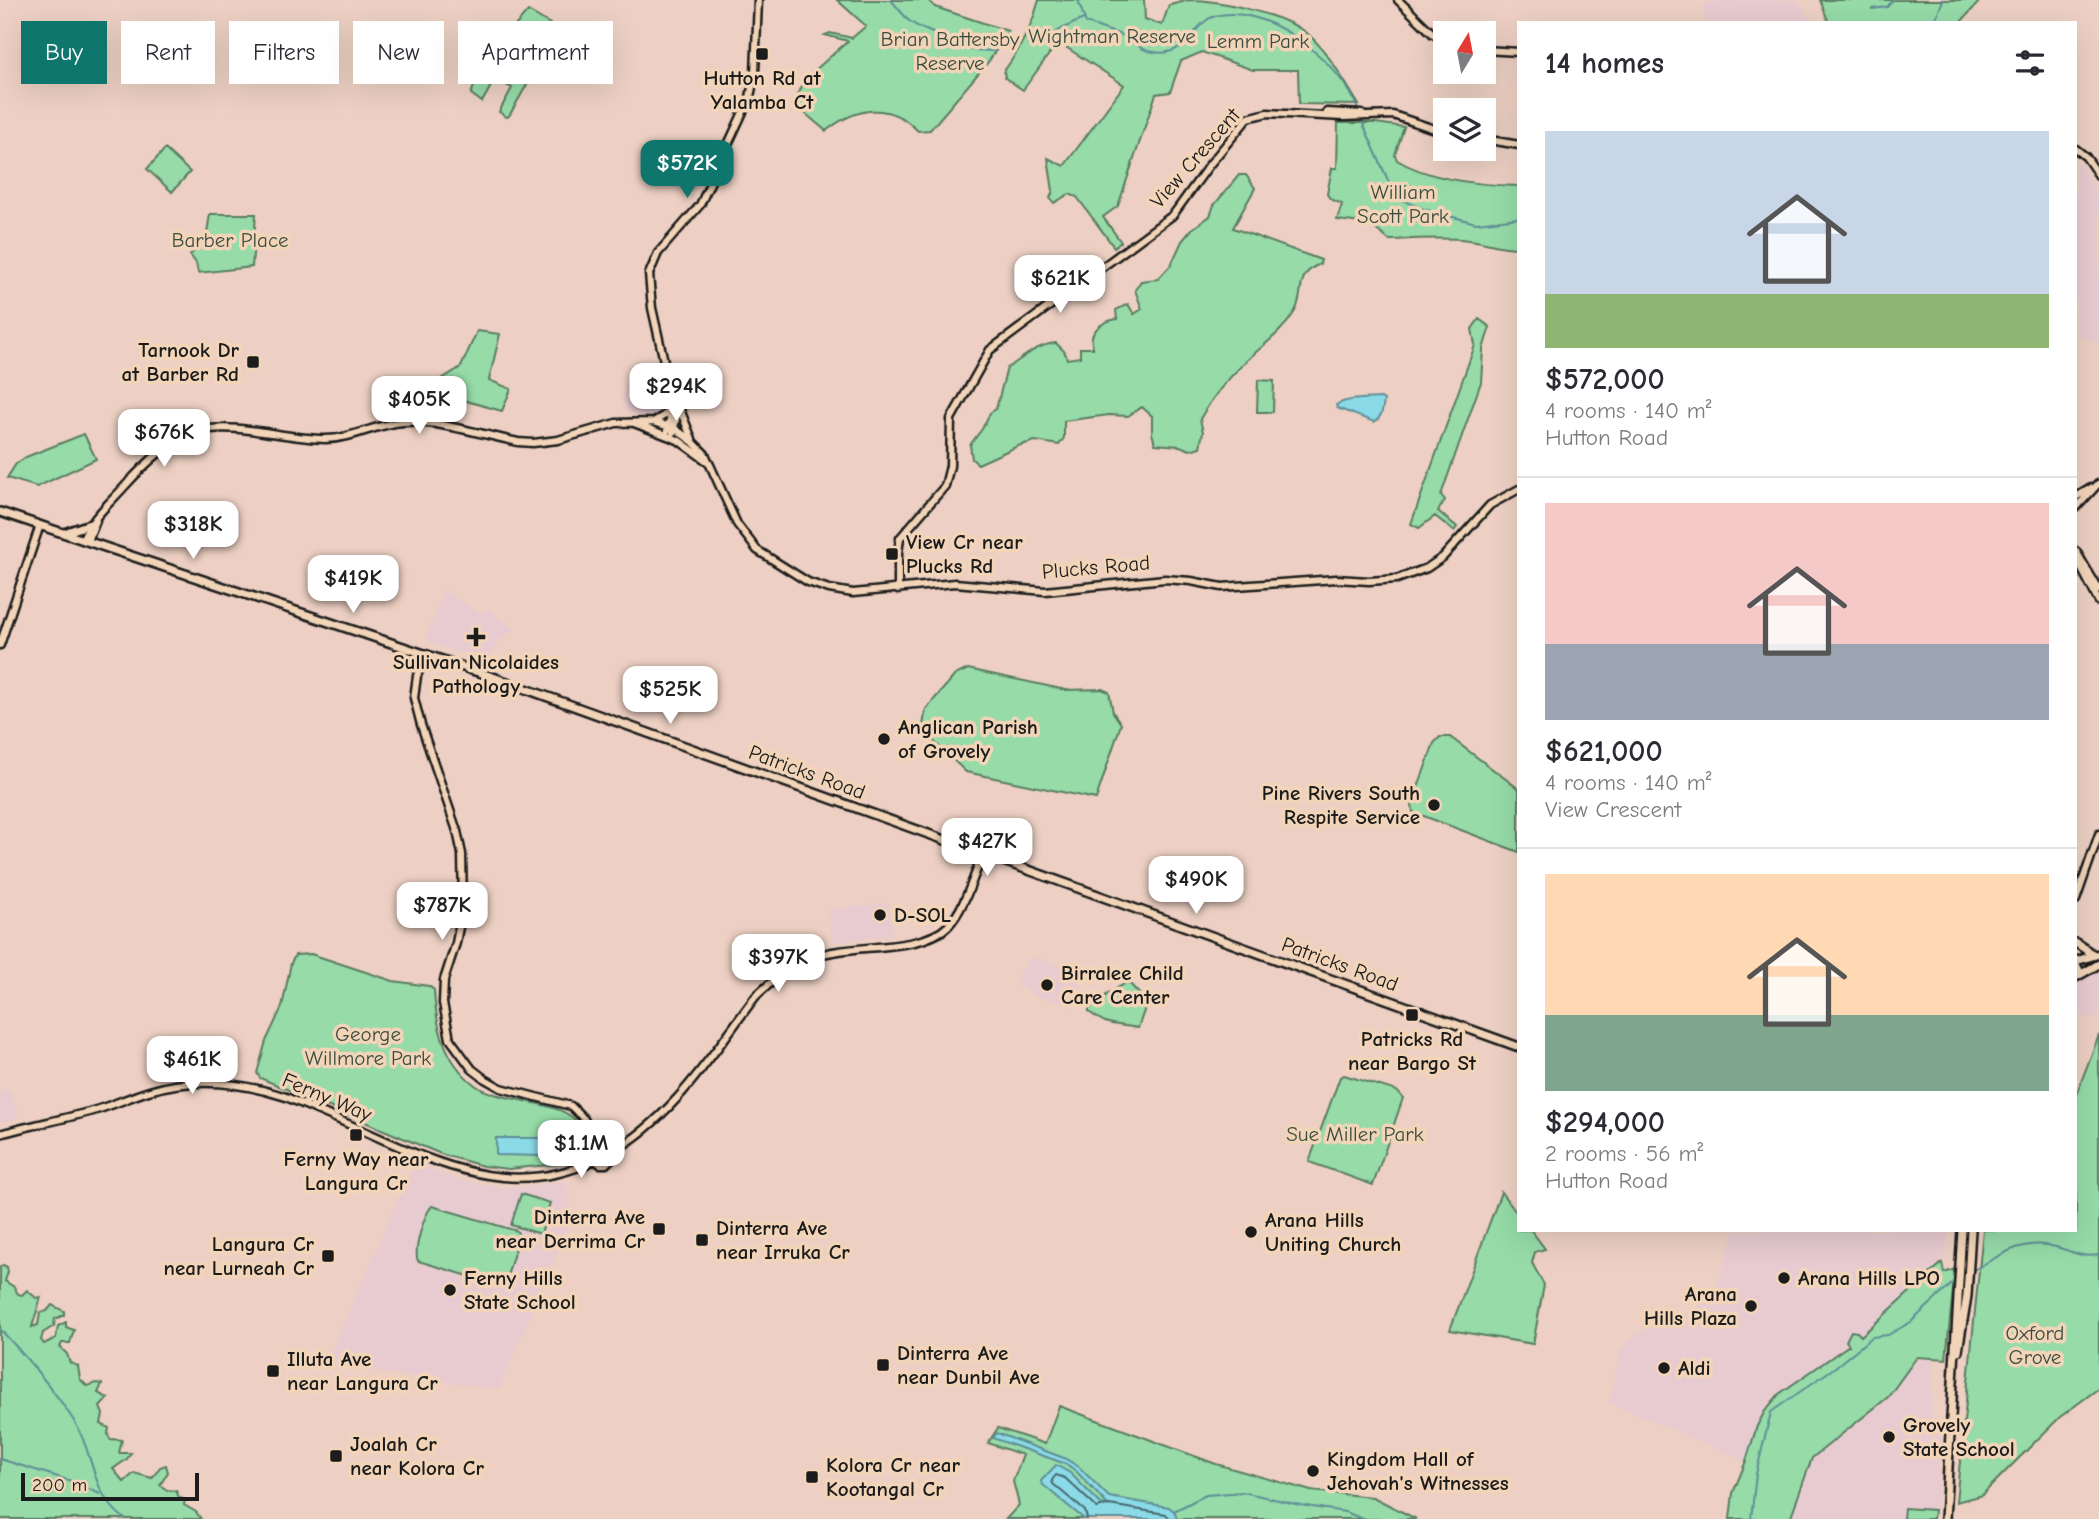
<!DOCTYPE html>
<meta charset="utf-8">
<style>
:root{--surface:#fff;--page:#f7f7f7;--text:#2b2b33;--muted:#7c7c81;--line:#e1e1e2;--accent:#0f766e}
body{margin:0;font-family:"Comic Neue",sans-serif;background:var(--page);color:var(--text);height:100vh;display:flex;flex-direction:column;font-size:26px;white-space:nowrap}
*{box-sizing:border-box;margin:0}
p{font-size:23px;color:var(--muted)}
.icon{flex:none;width:38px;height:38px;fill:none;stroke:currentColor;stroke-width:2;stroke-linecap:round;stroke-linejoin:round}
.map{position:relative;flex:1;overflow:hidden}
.sheet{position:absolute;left:1517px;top:21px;width:560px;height:1211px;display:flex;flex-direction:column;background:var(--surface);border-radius:0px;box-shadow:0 7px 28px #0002}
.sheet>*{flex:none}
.top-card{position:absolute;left:21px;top:21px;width:665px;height:63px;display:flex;gap:14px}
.needle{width:46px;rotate:10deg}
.controls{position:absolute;left:1433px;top:21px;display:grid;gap:14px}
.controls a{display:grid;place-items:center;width:63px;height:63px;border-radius:0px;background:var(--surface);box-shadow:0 7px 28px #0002;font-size:35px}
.scale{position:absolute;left:21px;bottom:18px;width:178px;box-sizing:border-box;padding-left:7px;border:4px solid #1c1c1c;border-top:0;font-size:19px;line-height:24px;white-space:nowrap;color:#1c1c1c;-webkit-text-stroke:5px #f2d4b8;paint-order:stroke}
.price{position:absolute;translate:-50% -60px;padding:0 16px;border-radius:14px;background:#fff;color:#222;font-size:23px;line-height:46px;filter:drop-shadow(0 2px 4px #0008)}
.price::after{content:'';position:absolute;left:50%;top:42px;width:21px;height:16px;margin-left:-10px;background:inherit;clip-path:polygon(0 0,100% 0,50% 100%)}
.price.selected{background:var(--accent);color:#fff}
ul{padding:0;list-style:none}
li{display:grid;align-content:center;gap:14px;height:371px;padding:0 28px}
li+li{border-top:2px solid var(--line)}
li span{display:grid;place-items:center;height:217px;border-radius:0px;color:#555}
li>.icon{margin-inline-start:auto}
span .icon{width:126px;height:126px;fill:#fffc;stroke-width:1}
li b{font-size:30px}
h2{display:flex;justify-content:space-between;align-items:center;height:84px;padding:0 28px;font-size:30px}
.tag{padding:0 24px;border-radius:0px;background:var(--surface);box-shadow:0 7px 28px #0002;font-size:24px;line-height:63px}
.tag.selected{background:var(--accent);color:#fff}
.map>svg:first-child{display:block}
</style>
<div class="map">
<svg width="2099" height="1519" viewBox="0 0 2099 1519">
<rect width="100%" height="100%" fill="#edd0c3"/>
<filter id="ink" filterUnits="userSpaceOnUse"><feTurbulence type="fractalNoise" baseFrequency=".0143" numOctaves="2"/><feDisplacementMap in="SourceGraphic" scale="14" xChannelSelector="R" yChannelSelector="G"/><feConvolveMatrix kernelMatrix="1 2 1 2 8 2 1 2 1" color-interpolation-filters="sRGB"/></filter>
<g filter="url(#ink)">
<!-- built -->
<path fill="#e7cbd0" d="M1721,0H1796L1806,12L1810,23H1705L1704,4Z
M2076,160L2091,180L2099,202V344L2076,335Z
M653,360L665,401L658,413L650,416L628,414L622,398L627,382Z
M443,589L479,613L489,609L515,630L504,636L497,642L490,662L428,642L426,639Z
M889,903L893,935L832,943L829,910Z
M1033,957L1065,968L1073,974L1083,989L1082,998L1074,1008L1043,996L1041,999L1016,984L1025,963Z
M2099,971V1021L2076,1013V985Z
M10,1090L18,1115L16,1119L0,1122V1091Z
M414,1163L459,1180L508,1188L566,1181L573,1216L499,1389L326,1365Z
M1735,1230H1950L1942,1263L1860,1336L1779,1394L1757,1426L1746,1461L1609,1403L1621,1349L1639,1332L1693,1311L1714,1293Z
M1917,1357H1930L1933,1365L1931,1415L1942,1422L1936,1519H1790L1812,1458L1888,1397Z"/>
<!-- green -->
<path fill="#96dba8" stroke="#597c62" stroke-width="2" d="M837,0H928L935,7L1008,31L989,61L930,130L918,131C889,101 856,107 826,131L794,104L805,79L848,41L825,35L830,33L852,38L866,26Z
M1039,0H1144L1145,19L1162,25L1169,5C1176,4 1184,1 1190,0C1219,0 1285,15 1308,34C1329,53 1344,81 1359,105L1299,104L1298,70H1253L1202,52L1181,61L1170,92L1156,94L1118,206L1103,217L1121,242L1114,247L1077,197L1069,194L1054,203L1050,198L1053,191L1048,158L1064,166L1124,85L1058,42L1023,90L1005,78L1004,71C1021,48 1032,27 1039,0Z
M1820,0H1979L1980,1L1960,23H1829Z
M528,11L550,24L562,43L561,46L537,67L509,116L507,117L499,112L512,88L495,79L482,102L471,94L483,63Z
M1338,123H1376L1404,127L1395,155L1397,160C1430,180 1481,185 1519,186V248C1501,248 1486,242 1469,240C1442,237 1416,239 1389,240L1369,224L1337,220L1342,204L1330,199L1327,194L1332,168H1337Z
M165,149L190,172L172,192L147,169Z
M1239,175H1246L1255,188L1233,228L1321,260L1320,264C1293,275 1306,294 1294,313C1284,329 1270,340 1256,352C1234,372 1215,392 1200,419L1203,432L1200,447L1190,450L1180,446L1155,444L1152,433V416L1142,407L1128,416L1109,415L1064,421V438L1059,445L1035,441L1018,446L978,464L972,459L970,445L982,429L990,413L996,409L1007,368C1024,358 1035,345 1056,343L1064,351L1067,359L1080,357V348H1093C1087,332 1102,321 1117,319L1116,310L1128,304L1134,314L1142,309L1135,290L1141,281L1158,279L1171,265L1182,241L1192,229L1210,216L1214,205Z
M210,214H256L252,267L198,273L196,263L190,255L206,239Z
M1479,319L1490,327L1483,349L1481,382L1441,495L1445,500L1438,511L1457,527L1454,531L1435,516L1419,528L1411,524L1475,345L1472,329Z
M477,331L500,334L489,380L511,389L502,411L441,394L437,382L461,367Z
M1258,380L1274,381L1273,412H1257Z
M84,434L96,459L37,487L7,478L16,464L26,457Z
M968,669L1066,690L1102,689L1109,692L1113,712L1121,724L1096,799L966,772L929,737L923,725L926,709L955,675Z
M1440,737H1450L1519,789V852L1413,812L1412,804L1434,743Z
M311,954L393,981L429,986L434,990C436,1026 444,1061 475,1085C502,1106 583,1097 582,1138H584L583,1156L560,1164L527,1167L509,1169L483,1166L441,1154L260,1078L257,1073L266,1041L282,1007L291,963L295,955Z
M1128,982L1147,1002L1138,1028C1114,1023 1110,1028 1089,1012V1009L1110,992Z
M2099,1035V1388L2060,1417L1982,1495L1956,1502L1983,1230H2076V1095Z
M1344,1075L1397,1091L1403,1098L1373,1185L1309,1162L1340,1077Z
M1501,1192L1519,1216V1230H1531L1545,1249L1535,1252L1532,1263L1544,1285L1533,1344L1450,1330Z
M521,1194L550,1203L541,1234L511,1225Z
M432,1206L517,1231L519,1236L505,1283L499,1285L418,1261C413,1251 424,1214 432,1206Z
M1942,1263L1944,1273L1955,1269L1946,1359L1917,1357L1888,1397L1812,1458L1790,1519H1730L1733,1493L1746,1461L1757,1426L1765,1411L1779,1394L1849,1345L1846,1341L1851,1331L1857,1332L1861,1336Z
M3,1265L7,1267L8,1272L5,1281L14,1287L18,1294L22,1295L27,1290L36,1298L41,1297L32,1327L38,1325L40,1313L47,1311L52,1305L64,1311V1315L55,1319L54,1326L43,1333L41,1340L44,1344L56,1338L58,1326L66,1322V1327L74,1330L70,1343H62L60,1347L67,1354L70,1363L78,1366L80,1379L87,1386L96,1383L102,1384L98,1393L108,1398L100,1407L103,1414L101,1424L109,1428L108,1434L110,1439L122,1440L119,1453H131L127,1459L113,1469L124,1482L134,1473L152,1478L160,1467L166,1465L168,1472L160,1485L167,1490L176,1491L179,1497L185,1500L184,1505L196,1512L201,1519H0V1267Z
M1059,1406L1216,1464L1311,1491L1373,1497L1416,1519H1006L1019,1505L1013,1481L1023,1455L988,1443L998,1428L1045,1444Z
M1904,1508L1934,1510L1933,1519H1903Z"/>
<!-- water -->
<path fill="#8bdae8" stroke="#5f8e96" stroke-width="2" d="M1381,398L1384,400C1383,408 1382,418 1374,422L1337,408L1336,405C1348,398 1366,399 1381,398Z
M496,1138H542L541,1156L496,1155Z
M997,1433L1064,1458L1079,1467L1109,1497L1169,1507L1174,1511L1177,1519H1084L1042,1484L1041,1481L1056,1465L1070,1473L1101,1504L1108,1505L1076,1471L1066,1464L993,1438Z"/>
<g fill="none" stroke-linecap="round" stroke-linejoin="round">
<!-- shore -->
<path stroke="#48686e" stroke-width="2" d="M1087,1519L1085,1511L1053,1484L1052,1480L1056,1475L1065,1478L1097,1508L1109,1505L1166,1514L1170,1519"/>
<!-- stream -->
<path stroke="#5f8e96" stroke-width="2" d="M891,0L908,20L917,26L970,50L996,51
M1078,0L1086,23L1133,39C1137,47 1145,51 1154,52C1188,58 1192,23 1215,16C1267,2 1343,64 1358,110
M1872,9L1887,7L1893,0
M1934,23L1943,0
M1028,45C1047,39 1064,26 1084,19
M1361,119L1390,185L1402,200L1423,209L1476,223L1519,218
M1972,1271C2001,1255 2021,1238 2056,1247C2073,1251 2079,1258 2099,1255
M0,1329C26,1357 53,1388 74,1421C96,1456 89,1492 125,1519
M0,1459L71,1481L100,1494
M1174,1511L1206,1495L1243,1492L1300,1505L1345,1512L1363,1519
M1751,1519L1756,1474L1771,1412L1834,1368L1872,1337L1888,1335L1911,1322L1955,1281"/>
<defs>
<path id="tertiary" d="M1398,0L1433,34L1446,41
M1484,50L1519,52
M1327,112L1362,114
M1484,139L1519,145
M2076,149L2086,157L2099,176
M670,388L675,392L678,411L673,432
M679,407L692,439
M653,422L665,415L670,404
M634,423L678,440L707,461
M666,434L672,412L670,388L652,308L649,274L658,253L700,205L750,97L755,73L758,0
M2076,497L2091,488
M2076,508L2098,484
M83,540C90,519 111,502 125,486C145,464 173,436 203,430C240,423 286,439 325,439C352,439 376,424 403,422C436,420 484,435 518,442L533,443L558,440L616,423L653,422L674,428L692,441L705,454L737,524L757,550L808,582L829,589L853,593L955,583L1045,591L1165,579L1191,581L1222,587L1336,579L1369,581L1397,579L1427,568L1443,557L1490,505L1519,489
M88,541L96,521
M2076,551L2099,590
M2076,558L2099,602
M898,590V553L900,538L945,486L950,466L951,419L990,350L1173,215L1210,164L1248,118L1267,113L1343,117L1393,115L1446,133
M0,645L40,525
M426,654L417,676L414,698L421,725L457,831L462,854L463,906L456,943L444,980L443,1003L450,1039L472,1069L485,1079L501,1088L571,1106L584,1119L599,1148
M2076,900L2099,834
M2076,964L2081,973
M0,1134C29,1126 59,1120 89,1112C109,1107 129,1097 149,1091C195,1077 241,1082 286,1097C319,1111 351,1125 384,1140C454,1171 521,1196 595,1160
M595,1160L600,1164H606L611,1159L610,1153C672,1120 714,1051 756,996C773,980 791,965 813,957C851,943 921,953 948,926C965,908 973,877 983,854"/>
<path id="secondary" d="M0,512L493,677L1519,1047
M64,533L90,524"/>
<path id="primary" d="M2076,943L2094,955
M2076,961L2099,954
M2076,977L2099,964
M1958,1351L1967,1296L1971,1230
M1945,1519L1962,1230"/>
</defs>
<!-- tertiary casing -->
<use href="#tertiary" stroke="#1c1c1c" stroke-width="11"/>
<!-- secondary casing -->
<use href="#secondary" stroke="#1c1c1c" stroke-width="12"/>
<!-- primary casing -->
<use href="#primary" stroke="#1c1c1c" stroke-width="12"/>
<!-- tertiary -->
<use href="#tertiary" stroke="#f2d4b8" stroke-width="6"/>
<!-- secondary -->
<use href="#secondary" stroke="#f2d4b8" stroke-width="7"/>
<!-- primary -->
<use href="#primary" stroke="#f2d4b8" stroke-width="7"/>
</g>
</g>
<!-- markers -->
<g fill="#1c1c1c" stroke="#f2d4b8" stroke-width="2.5">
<rect x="755" y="47" width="14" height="14" rx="3.5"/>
<rect x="246" y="355" width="14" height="14" rx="3.5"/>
<rect x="885" y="547" width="14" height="14" rx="3.5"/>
<path d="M472.5 626.5h7v7h7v7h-7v7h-7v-7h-7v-7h7z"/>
<circle cx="884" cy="739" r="7"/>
<circle cx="1434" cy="805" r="7"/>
<circle cx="880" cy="915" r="7"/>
<circle cx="1047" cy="985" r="7"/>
<rect x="1405" y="1008" width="14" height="14" rx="3.5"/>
<rect x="349" y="1128" width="14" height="14" rx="3.5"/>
<rect x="652" y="1222" width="14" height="14" rx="3.5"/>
<circle cx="1251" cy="1232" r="7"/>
<rect x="695" y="1233" width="14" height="14" rx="3.5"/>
<rect x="321" y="1249" width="14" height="14" rx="3.5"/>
<circle cx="1784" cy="1278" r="7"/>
<circle cx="450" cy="1290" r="7"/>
<circle cx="1751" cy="1306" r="7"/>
<rect x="876" y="1358" width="14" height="14" rx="3.5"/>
<circle cx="1664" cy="1368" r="7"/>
<rect x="266" y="1364" width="14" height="14" rx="3.5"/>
<circle cx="1889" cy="1437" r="7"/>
<rect x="329" y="1449" width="14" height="14" rx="3.5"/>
<circle cx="1313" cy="1471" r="7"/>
<rect x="805" y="1470" width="14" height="14" rx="3.5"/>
</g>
<g text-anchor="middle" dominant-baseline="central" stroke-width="7" stroke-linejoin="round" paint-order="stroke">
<!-- park labels -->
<g font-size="21" fill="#3a4c3f" stroke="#f2d4b8">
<text x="1112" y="36">Wightman Reserve</text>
<text x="950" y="39">Brian Battersby<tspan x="950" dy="24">Reserve</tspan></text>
<text x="1258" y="41">Lemm Park</text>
<text x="1403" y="192">William<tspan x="1403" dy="24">Scott Park</tspan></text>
<text x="230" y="240">Barber Place</text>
<text x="368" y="1034">George<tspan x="368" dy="24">Willmore Park</tspan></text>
<text x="1355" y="1134">Sue Miller Park</text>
<text x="2035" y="1333">Oxford<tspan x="2035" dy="24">Grove</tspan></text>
</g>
<!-- poi labels -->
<g font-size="21" font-weight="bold" fill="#1c1c1c" stroke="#f2d4b8" text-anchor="start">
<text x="762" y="78" text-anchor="middle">Hutton Rd at<tspan x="762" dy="24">Yalamba Ct</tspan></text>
<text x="239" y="350" text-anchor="end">Tarnook Dr<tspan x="239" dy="24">at Barber Rd</tspan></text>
<text x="906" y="542">View Cr near<tspan x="906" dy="24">Plucks Rd</tspan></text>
<text x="476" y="662" text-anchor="middle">Sullivan Nicolaides<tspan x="476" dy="24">Pathology</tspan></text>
<text x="898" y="727">Anglican Parish<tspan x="898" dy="24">of Grovely</tspan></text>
<text x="1420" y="793" text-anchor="end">Pine Rivers South<tspan x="1420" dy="24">Respite Service</tspan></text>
<text x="894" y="915">D-SOL</text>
<text x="1061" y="973">Birralee Child<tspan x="1061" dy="24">Care Center</tspan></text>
<text x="1412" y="1039" text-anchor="middle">Patricks Rd<tspan x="1412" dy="24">near Bargo St</tspan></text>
<text x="356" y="1159" text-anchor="middle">Ferny Way near<tspan x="356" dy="24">Langura Cr</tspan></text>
<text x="645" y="1217" text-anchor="end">Dinterra Ave<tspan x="645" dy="24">near Derrima Cr</tspan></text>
<text x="1265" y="1220">Arana Hills<tspan x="1265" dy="24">Uniting Church</tspan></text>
<text x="716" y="1228">Dinterra Ave<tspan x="716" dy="24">near Irruka Cr</tspan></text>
<text x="314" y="1244" text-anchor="end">Langura Cr<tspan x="314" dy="24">near Lurneah Cr</tspan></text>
<text x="464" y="1278">Ferny Hills<tspan x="464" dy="24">State School</tspan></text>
<text x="1798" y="1278">Arana Hills LPO</text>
<text x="1737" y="1294" text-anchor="end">Arana<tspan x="1737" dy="24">Hills Plaza</tspan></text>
<text x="897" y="1353">Dinterra Ave<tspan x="897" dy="24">near Dunbil Ave</tspan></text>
<text x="287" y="1359">Illuta Ave<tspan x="287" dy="24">near Langura Cr</tspan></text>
<text x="1678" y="1368">Aldi</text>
<text x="1903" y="1425">Grovely<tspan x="1903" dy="24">State School</tspan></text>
<text x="350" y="1444">Joalah Cr<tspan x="350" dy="24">near Kolora Cr</tspan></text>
<text x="1327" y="1459">Kingdom Hall of<tspan x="1327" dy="24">Jehovah's Witnesses</tspan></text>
<text x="826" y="1465">Kolora Cr near<tspan x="826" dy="24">Kootangal Cr</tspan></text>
</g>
<!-- street labels -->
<g font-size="21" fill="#1c1c1c" stroke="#f2d4b8">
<text transform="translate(1195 158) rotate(-49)">View Crescent</text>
<text transform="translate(1096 567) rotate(-5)">Plucks Road</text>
<text transform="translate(807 772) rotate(20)">Patricks Road</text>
<text transform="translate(1340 964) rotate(20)">Patricks Road</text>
<text transform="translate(327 1097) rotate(23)">Ferny Way</text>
</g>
</g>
</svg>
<div class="controls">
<a><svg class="needle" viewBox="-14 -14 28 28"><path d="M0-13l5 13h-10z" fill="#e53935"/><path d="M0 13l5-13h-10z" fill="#7c7c81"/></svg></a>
<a><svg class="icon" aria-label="layers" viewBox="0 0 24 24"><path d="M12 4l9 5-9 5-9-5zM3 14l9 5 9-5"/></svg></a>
</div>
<div class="scale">200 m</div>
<b class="price selected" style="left:687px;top:200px">$572K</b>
<b class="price" style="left:1060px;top:315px">$621K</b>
<b class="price" style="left:676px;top:423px">$294K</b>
<b class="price" style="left:419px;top:436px">$405K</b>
<b class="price" style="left:164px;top:469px">$676K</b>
<b class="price" style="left:193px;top:561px">$318K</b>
<b class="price" style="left:353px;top:615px">$419K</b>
<b class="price" style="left:670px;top:726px">$525K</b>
<b class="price" style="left:987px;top:878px">$427K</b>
<b class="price" style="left:1196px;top:916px">$490K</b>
<b class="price" style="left:442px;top:942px">$787K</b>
<b class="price" style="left:778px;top:994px">$397K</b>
<b class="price" style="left:192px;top:1096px">$461K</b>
<b class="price" style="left:581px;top:1180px">$1.1M</b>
<div class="top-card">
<a class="tag selected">Buy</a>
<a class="tag">Rent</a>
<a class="tag">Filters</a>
<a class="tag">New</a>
<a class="tag">Apartment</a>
</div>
<section class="sheet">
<h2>14 homes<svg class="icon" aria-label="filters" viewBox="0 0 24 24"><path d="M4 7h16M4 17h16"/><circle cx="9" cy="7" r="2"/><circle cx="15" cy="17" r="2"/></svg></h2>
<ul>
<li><span style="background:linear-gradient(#c9d6e8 75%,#8fb573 0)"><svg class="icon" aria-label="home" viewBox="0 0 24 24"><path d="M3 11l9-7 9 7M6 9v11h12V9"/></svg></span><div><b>$572,000</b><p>4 rooms · 140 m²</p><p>Hutton Road</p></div></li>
<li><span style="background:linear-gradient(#f6c9c9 65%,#9aa5b1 0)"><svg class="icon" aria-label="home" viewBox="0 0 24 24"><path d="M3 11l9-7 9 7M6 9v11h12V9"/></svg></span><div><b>$621,000</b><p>4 rooms · 140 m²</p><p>View Crescent</p></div></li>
<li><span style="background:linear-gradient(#ffd9b3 65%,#7fa58c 0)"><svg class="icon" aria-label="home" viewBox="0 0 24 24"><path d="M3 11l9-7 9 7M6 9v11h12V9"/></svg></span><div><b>$294,000</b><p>2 rooms · 56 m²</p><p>Hutton Road</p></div></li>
</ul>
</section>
</div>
